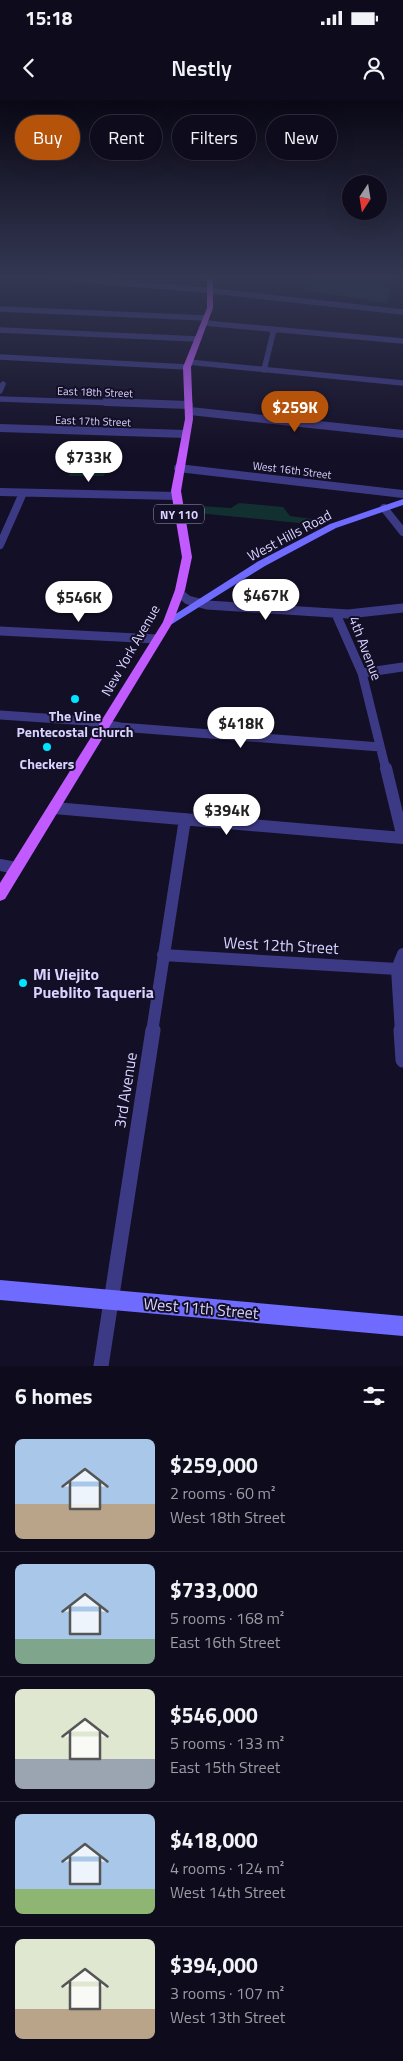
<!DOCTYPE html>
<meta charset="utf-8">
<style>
:root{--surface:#0e0b1c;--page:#1c1929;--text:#f1f3f6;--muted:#9b9ba3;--line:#2e2b3b;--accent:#b45309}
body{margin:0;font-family:"Titillium Web",sans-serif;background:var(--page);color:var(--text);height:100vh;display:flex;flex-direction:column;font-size:19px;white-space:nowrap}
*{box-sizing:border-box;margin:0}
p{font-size:16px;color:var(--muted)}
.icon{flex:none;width:28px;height:28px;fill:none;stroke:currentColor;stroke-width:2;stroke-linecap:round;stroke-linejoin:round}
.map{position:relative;height:1266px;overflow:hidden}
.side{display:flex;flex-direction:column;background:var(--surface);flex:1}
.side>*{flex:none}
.top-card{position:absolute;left:15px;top:15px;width:374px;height:45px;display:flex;gap:10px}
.needle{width:32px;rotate:192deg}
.buttons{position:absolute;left:342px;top:75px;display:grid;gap:10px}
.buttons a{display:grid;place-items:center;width:45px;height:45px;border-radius:50%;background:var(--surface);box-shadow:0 5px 20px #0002,0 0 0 1px var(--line);font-size:25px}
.price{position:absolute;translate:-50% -42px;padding:0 11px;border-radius:18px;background:#fff;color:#222;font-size:16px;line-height:32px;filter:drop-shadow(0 1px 2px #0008)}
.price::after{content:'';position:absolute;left:50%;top:30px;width:15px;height:11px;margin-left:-8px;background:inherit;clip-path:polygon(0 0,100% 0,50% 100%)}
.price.selected{background:var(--accent);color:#fff}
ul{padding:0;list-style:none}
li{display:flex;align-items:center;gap:15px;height:125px;padding:0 15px}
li+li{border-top:1px solid var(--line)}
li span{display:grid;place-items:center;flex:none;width:140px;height:100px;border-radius:8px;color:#555}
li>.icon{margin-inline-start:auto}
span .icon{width:60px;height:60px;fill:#fffc;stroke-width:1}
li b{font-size:21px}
h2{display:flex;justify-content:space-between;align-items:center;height:60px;padding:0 15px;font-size:21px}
.chip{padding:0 18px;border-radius:22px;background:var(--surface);box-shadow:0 5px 20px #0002,0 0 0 1px var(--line);font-size:18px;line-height:45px}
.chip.selected{background:var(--accent);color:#fff}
.status{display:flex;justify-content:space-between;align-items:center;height:35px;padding:0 25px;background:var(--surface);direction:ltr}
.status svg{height:14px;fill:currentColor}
header{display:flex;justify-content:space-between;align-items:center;height:65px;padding:0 15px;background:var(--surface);font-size:22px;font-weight:600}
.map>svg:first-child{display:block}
</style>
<div class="status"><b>15:18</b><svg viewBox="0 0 49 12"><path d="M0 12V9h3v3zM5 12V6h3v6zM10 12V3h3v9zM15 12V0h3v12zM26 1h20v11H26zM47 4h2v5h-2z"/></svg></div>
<header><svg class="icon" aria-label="back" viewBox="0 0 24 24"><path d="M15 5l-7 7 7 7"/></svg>Nestly<svg class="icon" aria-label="person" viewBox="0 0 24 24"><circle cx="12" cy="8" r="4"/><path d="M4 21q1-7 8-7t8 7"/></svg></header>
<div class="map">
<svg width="403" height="1266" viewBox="0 0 403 1266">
<rect width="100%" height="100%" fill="#130f26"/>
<!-- green -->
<path fill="#12302f" d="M316,177H392L387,203L304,190Z
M76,348L113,350L104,376H69Z
M239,403L283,407L290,416L320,420L319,425L197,413L201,406L231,408Z"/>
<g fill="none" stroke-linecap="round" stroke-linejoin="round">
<!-- street-far4 -->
<path stroke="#3d3a85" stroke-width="5.5" d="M51,177L204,190L403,212
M0,209L206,218
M205,223L403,241
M0,230L197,239
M0,257L187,267
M188,262L403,283
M264,270L274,229
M0,291L3,284
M0,299L146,304"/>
<!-- street-far3 -->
<path stroke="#3d3a85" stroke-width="8" d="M106,302L189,305
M190,311L403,334
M0,328L186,334
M178,368L403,394
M0,392L176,396
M384,408L403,432
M0,445L23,393"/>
<!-- street-far2 -->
<path stroke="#3d3a85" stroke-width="9" d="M179,493L188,500L207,505L348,514L403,508
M336,514L362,573L386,670
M0,531L157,539
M362,573L403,567
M0,615L88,621L120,627L380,647"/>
<!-- street-far1 -->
<path stroke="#3d3a85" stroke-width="12" d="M386,668L403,738
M54,708L403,738
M0,765L16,768
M163,855L397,869
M152,932L185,719
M401,932L397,869L403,854"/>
<!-- street -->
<path stroke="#3d3a85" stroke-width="15" d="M401,930L403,960
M101,1266L153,930"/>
<!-- secondary -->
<path fill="#6f6bff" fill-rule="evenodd" d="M403,399V405L336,428L265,466L172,524L168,525L163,522L257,462L330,424Z
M0,1180L403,1216V1236L0,1200Z"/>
<!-- primary -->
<path fill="#c25bff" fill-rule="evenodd" d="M207,177H213V208L191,267L193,319L181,391L192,457L185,490L173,522L5,799L0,801V783L163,522L175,490L182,457L171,391L185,319L183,267L207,208Z"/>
</g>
<!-- sky -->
<linearGradient id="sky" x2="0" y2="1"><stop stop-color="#0a0815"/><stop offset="0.5" stop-color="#333752"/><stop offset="1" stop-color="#333752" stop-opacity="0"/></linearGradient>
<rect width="403" height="354" fill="url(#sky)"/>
<!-- markers -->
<g fill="#00e5ff" stroke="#130f26" stroke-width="2">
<circle cx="75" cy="599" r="5"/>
<circle cx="47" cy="647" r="5"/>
<circle cx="23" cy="883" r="5"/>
</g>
<g text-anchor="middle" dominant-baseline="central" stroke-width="4" stroke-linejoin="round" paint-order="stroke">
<!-- far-street labels -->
<g font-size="11" fill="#d9d4ff" stroke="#130f26">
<text transform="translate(95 292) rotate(2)">East 18th Street</text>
<text transform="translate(93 321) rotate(2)">East 17th Street</text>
<text transform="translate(292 370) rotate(7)">West 16th Street</text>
</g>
<!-- shield labels -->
<rect fill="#130f26" stroke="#9e99be" stroke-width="1" x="154" y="404.5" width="50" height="19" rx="4"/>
<g font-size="12" font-weight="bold" fill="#d9d4ff">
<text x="179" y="414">NY 110</text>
</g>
<!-- street labels -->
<g font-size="14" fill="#d9d4ff" stroke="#130f26">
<text transform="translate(289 435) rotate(-28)">West Hills Road</text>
<text transform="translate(366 548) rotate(69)">4th Avenue</text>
<text transform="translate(130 550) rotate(-60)">New York Avenue</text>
</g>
<!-- poi labels -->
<g font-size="14" font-weight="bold" fill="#d9d4ff" stroke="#130f26">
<text x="75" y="615">The Vine<tspan x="75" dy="16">Pentecostal Church</tspan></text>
<text x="47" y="663">Checkers</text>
</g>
<!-- near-street labels -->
<g font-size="16" fill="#d9d4ff" stroke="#130f26">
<text transform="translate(281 845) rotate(3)">West 12th Street</text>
<text transform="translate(125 990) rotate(-81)">3rd Avenue</text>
<text transform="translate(201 1208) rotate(5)">West 11th Street</text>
</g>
<!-- near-poi labels -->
<g font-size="16" font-weight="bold" fill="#d9d4ff" stroke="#130f26" text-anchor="start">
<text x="33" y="874">Mi Viejito<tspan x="33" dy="18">Pueblito Taqueria</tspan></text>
</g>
</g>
</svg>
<div class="buttons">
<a><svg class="needle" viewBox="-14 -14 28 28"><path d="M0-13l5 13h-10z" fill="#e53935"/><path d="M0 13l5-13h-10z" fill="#9b9ba3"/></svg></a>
</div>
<b class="price selected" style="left:295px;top:333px">$259K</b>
<b class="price" style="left:89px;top:383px">$733K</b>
<b class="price" style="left:266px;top:521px">$467K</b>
<b class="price" style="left:79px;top:523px">$546K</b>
<b class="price" style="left:241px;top:649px">$418K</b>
<b class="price" style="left:227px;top:736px">$394K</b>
<div class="top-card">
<a class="chip selected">Buy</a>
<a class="chip">Rent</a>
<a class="chip">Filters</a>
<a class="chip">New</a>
</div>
</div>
<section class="side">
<h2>6 homes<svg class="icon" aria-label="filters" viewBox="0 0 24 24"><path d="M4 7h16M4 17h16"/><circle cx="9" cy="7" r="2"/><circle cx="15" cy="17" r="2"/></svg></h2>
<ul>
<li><span style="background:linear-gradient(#a9c7e8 65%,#b9a48a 0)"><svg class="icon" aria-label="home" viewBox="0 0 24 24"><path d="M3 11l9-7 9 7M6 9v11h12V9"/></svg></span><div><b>$259,000</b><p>2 rooms · 60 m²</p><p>West 18th Street</p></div></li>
<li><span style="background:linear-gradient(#a9c7e8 75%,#7fa58c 0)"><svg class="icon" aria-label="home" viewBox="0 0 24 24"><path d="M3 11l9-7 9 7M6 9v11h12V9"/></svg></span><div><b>$733,000</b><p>5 rooms · 168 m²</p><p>East 16th Street</p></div></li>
<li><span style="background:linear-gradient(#dfe7d0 70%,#9aa5b1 0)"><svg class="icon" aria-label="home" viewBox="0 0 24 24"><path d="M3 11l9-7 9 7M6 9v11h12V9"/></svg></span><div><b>$546,000</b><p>5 rooms · 133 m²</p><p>East 15th Street</p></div></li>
<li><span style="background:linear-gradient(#a9c7e8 75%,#8fb573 0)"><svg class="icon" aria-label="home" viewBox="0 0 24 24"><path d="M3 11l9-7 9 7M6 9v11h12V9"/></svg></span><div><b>$418,000</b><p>4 rooms · 124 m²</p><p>West 14th Street</p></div></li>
<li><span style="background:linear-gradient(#dfe7d0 70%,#b9a48a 0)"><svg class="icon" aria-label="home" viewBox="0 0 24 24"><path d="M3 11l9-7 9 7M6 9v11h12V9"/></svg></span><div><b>$394,000</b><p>3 rooms · 107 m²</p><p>West 13th Street</p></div></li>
</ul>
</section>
